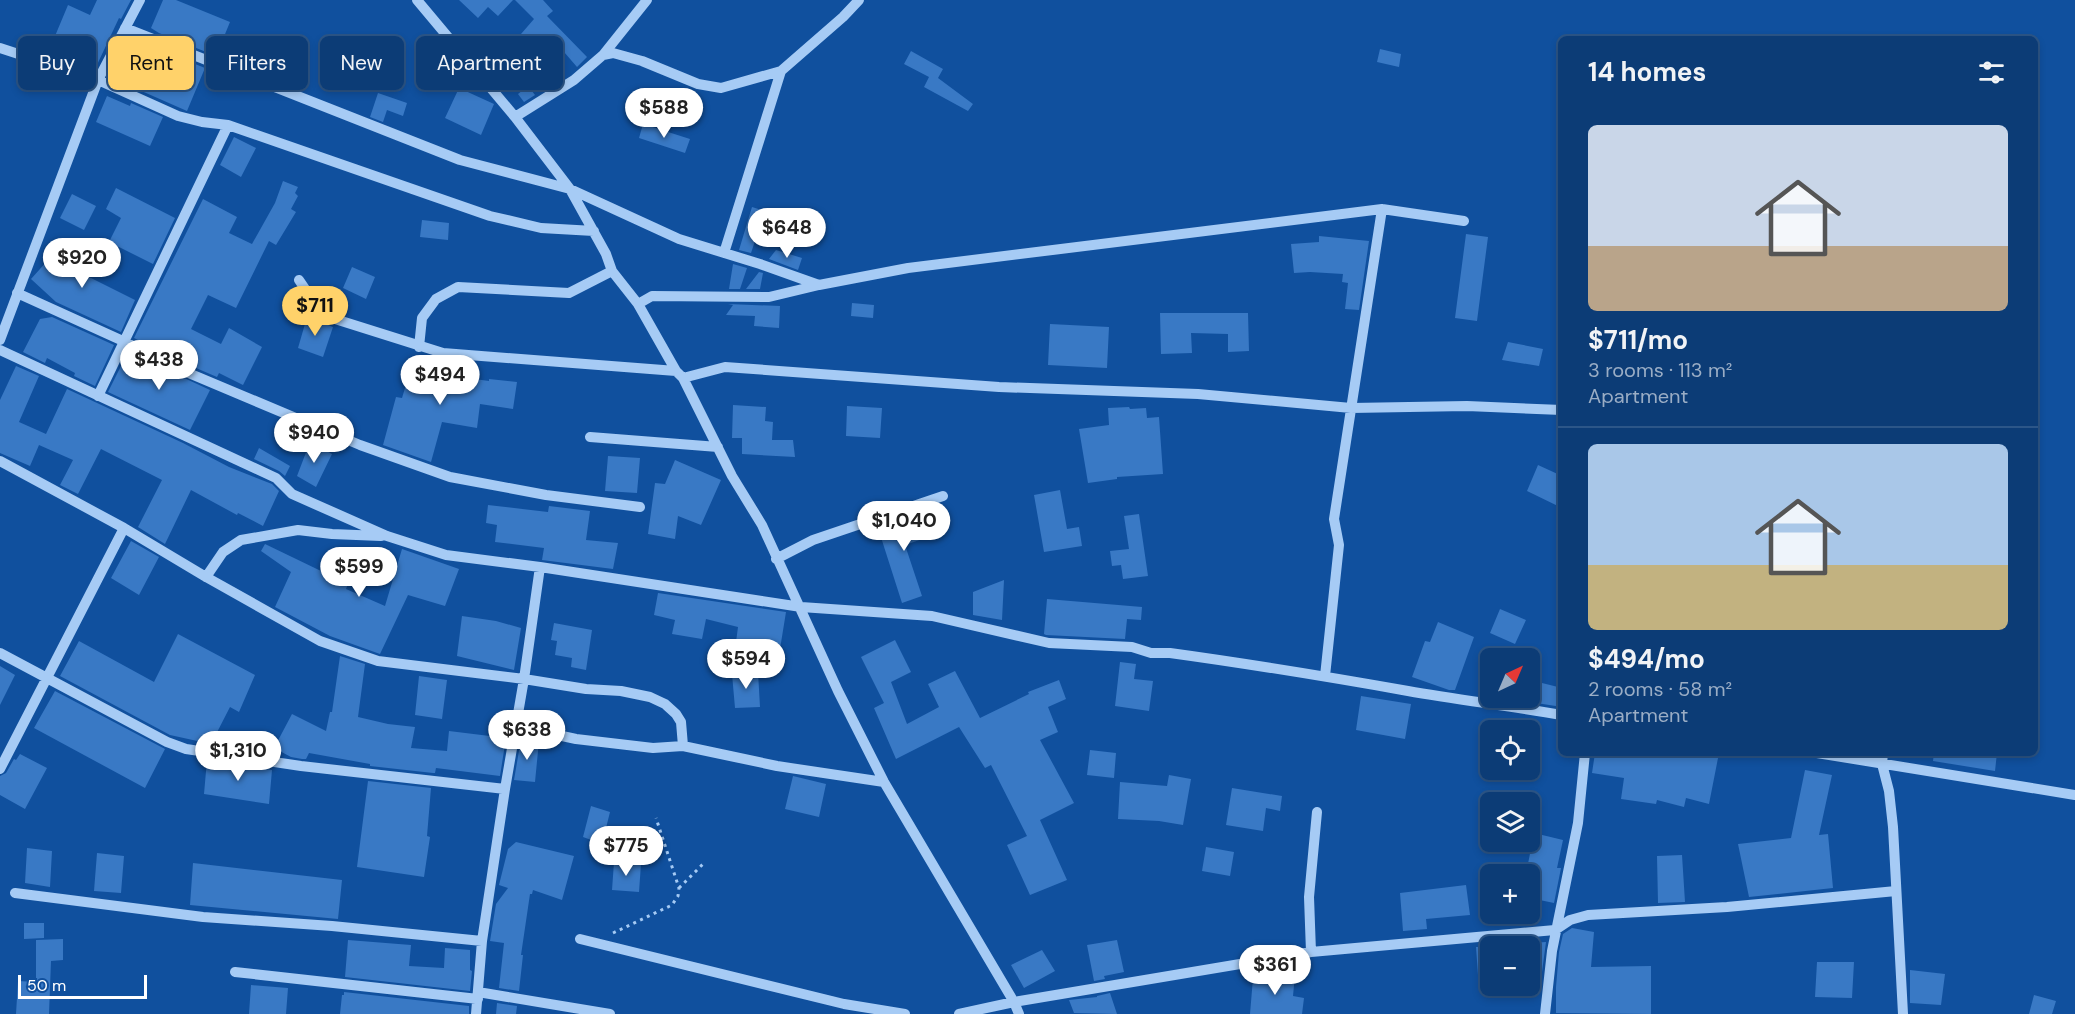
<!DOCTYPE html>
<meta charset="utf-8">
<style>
:root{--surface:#0c3c76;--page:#1a477e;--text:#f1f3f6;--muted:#9aadc5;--line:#2c5688;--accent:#ffd26a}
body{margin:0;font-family:"DM Sans",sans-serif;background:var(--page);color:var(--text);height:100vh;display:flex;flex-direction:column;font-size:22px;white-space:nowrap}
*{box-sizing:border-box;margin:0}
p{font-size:20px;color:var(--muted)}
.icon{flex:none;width:33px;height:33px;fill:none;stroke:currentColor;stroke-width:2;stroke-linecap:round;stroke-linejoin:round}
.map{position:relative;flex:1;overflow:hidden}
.side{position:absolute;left:1558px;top:36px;width:480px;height:720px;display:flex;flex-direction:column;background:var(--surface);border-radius:9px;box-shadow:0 3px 9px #0003,0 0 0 2px var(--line)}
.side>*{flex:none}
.guide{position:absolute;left:18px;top:36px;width:570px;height:54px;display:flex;gap:12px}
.needle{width:39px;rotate:44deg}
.tools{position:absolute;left:1480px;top:648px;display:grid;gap:12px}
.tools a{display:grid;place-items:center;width:60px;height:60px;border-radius:9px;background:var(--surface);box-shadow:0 3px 9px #0003,0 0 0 2px var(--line);font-size:30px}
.scale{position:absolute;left:18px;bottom:15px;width:129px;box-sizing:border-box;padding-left:6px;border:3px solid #fff;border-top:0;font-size:16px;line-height:21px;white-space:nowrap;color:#fff;-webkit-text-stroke:4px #10509e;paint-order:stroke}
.price{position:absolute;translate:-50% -51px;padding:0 14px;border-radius:21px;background:#fff;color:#222;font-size:20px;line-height:39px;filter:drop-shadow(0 2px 3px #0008)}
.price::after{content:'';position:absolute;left:50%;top:36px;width:18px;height:14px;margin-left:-9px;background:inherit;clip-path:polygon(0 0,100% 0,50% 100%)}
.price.on{background:var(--accent);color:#111}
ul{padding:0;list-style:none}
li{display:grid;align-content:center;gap:12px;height:318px;padding:0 30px}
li+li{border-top:2px solid var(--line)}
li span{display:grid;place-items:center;height:186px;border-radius:9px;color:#555}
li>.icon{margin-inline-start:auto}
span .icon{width:108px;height:108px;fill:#fffc;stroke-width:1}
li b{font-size:26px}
h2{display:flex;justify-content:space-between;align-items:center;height:72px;padding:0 30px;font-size:26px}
.pill{padding:0 21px;border-radius:9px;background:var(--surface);box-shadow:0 3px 9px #0003,0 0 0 2px var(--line);font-size:21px;line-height:54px}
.pill.on{background:var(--accent);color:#111}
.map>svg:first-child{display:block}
</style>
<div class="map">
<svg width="2075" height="1014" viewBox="0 0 2075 1014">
<rect width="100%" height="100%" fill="#10509e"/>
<!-- building -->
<path fill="#3979c5" d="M97,0H131L121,19L119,18L96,67L50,48L68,5L90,15Z
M163,0H176L230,22L216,56L159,33L151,28Z
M459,0H513L498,16L488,7L478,18Z
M515,0H543L553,11L547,16L587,57L577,67L558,45L546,58L521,34L534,19Z
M153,47L205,68L187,111L137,89Z
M1380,49L1401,54L1399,67L1377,62Z
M911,51L943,69L938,78L973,104L968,111L924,87L929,77L904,64Z
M528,86L535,95L524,102L518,94Z
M459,88L494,104L481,135L445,118Z
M378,93L407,103L403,116L387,110L383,122L370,117Z
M107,96L130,106L131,103L163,117L150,146L96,122Z
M643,124L690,139L685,153L639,138Z
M234,137L256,148L241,177L220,165Z
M283,181L298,187L295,193L298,196L291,209L296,212L276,245L269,241L236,308L208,295L191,329L221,344L229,328L262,347L243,385L219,373L217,377L182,362L134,338L203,199L237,217L229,233L252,244L275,203Z
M116,188L175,218L153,264L109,242L121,218L106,209Z
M72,194L96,206L84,230L60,218Z
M752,207L765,211L751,253L739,250Z
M422,220L449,223L448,240L420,237Z
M1466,234L1488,237L1477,321L1455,318Z
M1319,236L1369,241L1359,310L1345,309L1348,283L1342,282L1343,274L1310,272L1294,273L1291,244L1319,242Z
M66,240L92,265L83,274L135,300L121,332L56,302L31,279Z
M776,250L802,258L798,270L769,259Z
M733,264L747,268L740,289H729Z
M352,267L375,277L366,299L343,288Z
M759,272L763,273L760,289H746Z
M852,303L874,305L873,318L851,316Z
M728,304L780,306L779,328L754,326L755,316L726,315L733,305Z
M1160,313H1248L1249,351L1228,352V334L1191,333L1192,353L1161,354Z
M52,317L114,345L95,386L74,376L75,373L47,358L45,363L23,352L40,319Z
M307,317L333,327L323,357L298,348Z
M1050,324L1109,327L1107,368L1048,365Z
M1508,342L1543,349L1539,366L1502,360Z
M128,352L210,390L190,430L108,392Z
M414,358L454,370L453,376L489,381V379L517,382L513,409L480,404L477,428L442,422L431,462L383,445L396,397L402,398Z
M16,366L39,376L19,422L46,434L67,389L183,443L229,467L272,484L279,491L263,526L238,513L237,515L191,490L165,544L138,527L162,480L101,449L78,494L60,485L73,460L39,445L30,466L0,453V400Z
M733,405L766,407L765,421L773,422L772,440H793L795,457L742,454V438H732Z
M847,406L882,408L880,438L846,436Z
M1129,407L1130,409L1146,408L1147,418L1159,417L1163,474L1117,477V479L1088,483L1079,429L1109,425L1108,408Z
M310,442L332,454L316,487L297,476Z
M259,448L290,466L285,476L279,471L254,459Z
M608,456L640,458L637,493L605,491Z
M675,460L721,480L701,525L678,516L675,539L648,534L655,483L665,484Z
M1538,465L1562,476V508L1527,491Z
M1060,490L1067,529L1079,527L1082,546L1044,552L1034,495Z
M488,505L548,512L549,506L590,511L586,540L618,543L613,569L542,560L544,548L495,542L497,525L486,523Z
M923,511L928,537L905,545L922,596L902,603L878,528Z
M1139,514L1148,576L1123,579L1121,565L1112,566L1110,551L1129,549L1124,516Z
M131,541L159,557L139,595L111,578Z
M265,544L348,584L346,589L385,606L402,549L459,569L445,606L408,595L380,654L330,636L275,607L291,572L261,551Z
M1004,580L1002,620L973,615V592Z
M658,593L786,612L780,649L736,642L738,627L706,619L702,639L672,634L675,620L654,615Z
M1047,599L1142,607L1141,620L1127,619L1125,639L1046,635L1044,634Z
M1500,609L1526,620L1515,644L1490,633Z
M462,616L496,621L521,628L514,670L457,656Z
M1438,622L1474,637L1455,690H1449L1412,677L1425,641L1430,642Z
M554,623L592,630L586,670L571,667L572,658L555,655L557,641L551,640Z
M178,634L255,675L239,712L230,707L211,744L170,735L60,676L79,641L154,682Z
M895,640L911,672L891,682L907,724L939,707L928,684L955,671L980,718L1029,694L1028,692L1059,680L1066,699L1048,707L1058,732L1040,740L1074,803L1040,820L1067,880L1030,895L1007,845L1027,836L991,765L985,768L959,727L896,759L874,708L884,703L861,657Z
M340,656L365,664L358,717L388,724L415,727L411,748L447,751L449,731L506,738L500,776L436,768L435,773H433L370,766V764L309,753L306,759H302L291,757L274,748L292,714L326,731L330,712H332Z
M1120,662L1136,664L1134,679L1153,681L1149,711L1115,706Z
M0,666L15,675L0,705Z
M758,672L760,707L735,708L732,674Z
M419,676L447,680L442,719L415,715Z
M1530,680L1562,688V707L1530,702Z
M55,691L165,749L145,788L34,728Z
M1361,696L1411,704L1405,739L1356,730Z
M521,739L539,741L535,782L514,780Z
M1090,750L1116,753L1114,778L1087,775Z
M1595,753H1719L1709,804L1686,798L1684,807L1657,800L1656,804L1621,799L1624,778L1592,773Z
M1934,753H1997L1995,771L1933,761Z
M20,754L47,768L25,809L0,795V776L6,773L14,759L16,760Z
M207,760L272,770L269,804L204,794Z
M1805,770L1832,775L1819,835L1828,834L1833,888L1749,897L1738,844L1791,838Z
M1169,775L1191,779L1183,825L1159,821L1118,819L1120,782L1167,786Z
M793,776L826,784L819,817L785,809Z
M368,781L431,788L427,836L430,837L424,877L357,867Z
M1232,788L1282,796L1280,811L1266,808L1263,831L1226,825Z
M591,806L610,812L602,844L583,837Z
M1534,833L1563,840L1557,868H1561L1554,903L1530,898V874H1526Z
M516,842L574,856L562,900L533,890L532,894H530L521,955H523L519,991L499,988L504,943L490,941L496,904L508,888L499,885L508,849Z
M1206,847L1234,852L1230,876L1202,871Z
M27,848L52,851L50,887L25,883Z
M97,853L124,856L121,893L94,891Z
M1682,855L1685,902L1658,903L1657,856Z
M614,862L641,864L639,892L612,890Z
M193,863L342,880L338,919L190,905Z
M1466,885L1470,915L1426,919L1427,929L1403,931L1400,893Z
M24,923H44V938L24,939Z
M1572,928L1594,932L1591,967L1651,966V1014L1556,1013V987L1559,952L1563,934Z
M63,939V960L51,961L49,1014H16L18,981L36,982V940Z
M348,940L411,945L409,966L444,968L445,948L470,950V970L472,971L470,991L345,977Z
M1117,940L1124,972L1104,976L1105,979L1094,981L1087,945Z
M1546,942L1542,972H1530V943Z
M1476,947H1491V974L1478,975Z
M1042,950L1055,971L1024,988L1011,965Z
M1817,962H1854L1852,998L1815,997Z
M1910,970L1945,974L1941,1005L1910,1003Z
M1295,975L1293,996L1304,998L1302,1014H1250L1253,978Z
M251,985L288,988L286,1014H249Z
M344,992L469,1006V1014H340L342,995H344Z
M1110,993L1117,1014L1074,1013L1069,1000L1097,997V996Z
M2034,995L2056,1001L2052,1014H2029Z
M497,1003L517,1006L516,1014H496Z"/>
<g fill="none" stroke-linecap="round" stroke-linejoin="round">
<!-- path -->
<path stroke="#a6cbf5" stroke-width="3" stroke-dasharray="3 4.5" stroke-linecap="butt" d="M679,888L705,862
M613,933L672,905L678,896L679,888L656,818"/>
<!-- minor -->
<path stroke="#a6cbf5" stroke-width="10" d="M417,0L515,117L570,189L606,254L612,271L638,304L676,371L683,378L732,476L762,525L838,691L884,782L1014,1002L1019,1014
M125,28L460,160L570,189L679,239L760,264L819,285L908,268L1382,209L1464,221
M0,48L98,80L178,116L202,122L228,125L490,216L541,228L594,231
M603,55L647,0
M515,117L574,80L603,55L613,53L642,61L698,84L721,88L781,71L843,17L859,0
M724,253L781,71
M299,280L316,305L335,319L443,353L676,371
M17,293L123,341L179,369L360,445L450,477L546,495L640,507
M638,304L652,296L769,297L819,285
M0,340L98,80L140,0
M419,347L422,318L436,299L458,287L569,293L612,271
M0,350L276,478L292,494L387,536L446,555L540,567L801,607L932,616L1049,643L1132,647L1151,653H1170C1250,664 1329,677 1408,691C1459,700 1511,706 1562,715
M683,378L725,367L999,387L1198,394L1351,408L1467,406L1562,410
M98,396L228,125
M590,437L718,447
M0,461L124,528L206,577L320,641L378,661L524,679L586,689L621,691L650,697L665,704L676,714L681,722L683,746
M776,559L813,540L943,496
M206,577L223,552L241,540L298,530L332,534L381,536
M0,653L167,742L186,749L301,766L505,789
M1325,676L1339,545L1334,519L1382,209
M516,726L576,739L653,748L683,746L777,766L884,782
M1817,753L2075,795
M1883,753L1882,764L1889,791L1893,827L1903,1014
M0,769L124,528
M15,893L203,917L332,926L482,941
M580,939L844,1004L905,1014
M1311,952L1309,897L1317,812
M235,972L478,999
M478,992L610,1014
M476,1014L482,941L505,789L524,679L540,567
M959,1014L1014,1002L1311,952L1555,930L1570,920L1588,915L1727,907L1896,891
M1545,1014L1552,951L1578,823L1585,753"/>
</g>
</svg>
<div class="tools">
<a><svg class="needle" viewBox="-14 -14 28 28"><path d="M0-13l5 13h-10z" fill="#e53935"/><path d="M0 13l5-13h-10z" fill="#9aadc5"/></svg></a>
<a><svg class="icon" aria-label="locate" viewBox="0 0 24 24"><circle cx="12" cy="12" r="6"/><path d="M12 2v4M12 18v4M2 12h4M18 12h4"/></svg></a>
<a><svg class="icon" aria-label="layers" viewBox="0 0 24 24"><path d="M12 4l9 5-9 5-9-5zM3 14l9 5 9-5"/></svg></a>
<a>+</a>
<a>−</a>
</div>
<div class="scale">50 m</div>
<b class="price" style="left:664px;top:139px">$588</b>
<b class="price" style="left:787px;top:259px">$648</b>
<b class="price" style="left:82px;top:289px">$920</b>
<b class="price on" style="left:315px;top:337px">$711</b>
<b class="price" style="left:159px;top:391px">$438</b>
<b class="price" style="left:440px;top:406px">$494</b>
<b class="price" style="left:314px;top:464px">$940</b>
<b class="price" style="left:904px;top:552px">$1,040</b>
<b class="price" style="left:359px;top:598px">$599</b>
<b class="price" style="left:746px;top:690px">$594</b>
<b class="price" style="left:527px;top:761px">$638</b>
<b class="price" style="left:238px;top:782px">$1,310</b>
<b class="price" style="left:626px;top:877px">$775</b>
<b class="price" style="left:1275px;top:996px">$361</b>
<div class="guide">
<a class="pill">Buy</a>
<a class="pill on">Rent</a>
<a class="pill">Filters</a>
<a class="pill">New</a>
<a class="pill">Apartment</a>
</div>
<section class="side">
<h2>14 homes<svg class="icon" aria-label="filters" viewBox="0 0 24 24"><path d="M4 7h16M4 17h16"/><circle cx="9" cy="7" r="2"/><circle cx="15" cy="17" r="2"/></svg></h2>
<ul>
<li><span style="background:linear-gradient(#c9d6e8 65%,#b9a48a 0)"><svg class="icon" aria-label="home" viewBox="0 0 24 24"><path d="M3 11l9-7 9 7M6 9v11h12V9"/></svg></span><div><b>$711/mo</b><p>3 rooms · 113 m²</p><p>Apartment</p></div></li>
<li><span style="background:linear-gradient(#a9c7e8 65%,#c2b280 0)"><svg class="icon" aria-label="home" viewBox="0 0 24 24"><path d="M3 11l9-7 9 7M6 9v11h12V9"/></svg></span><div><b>$494/mo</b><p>2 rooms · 58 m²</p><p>Apartment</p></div></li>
</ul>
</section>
</div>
